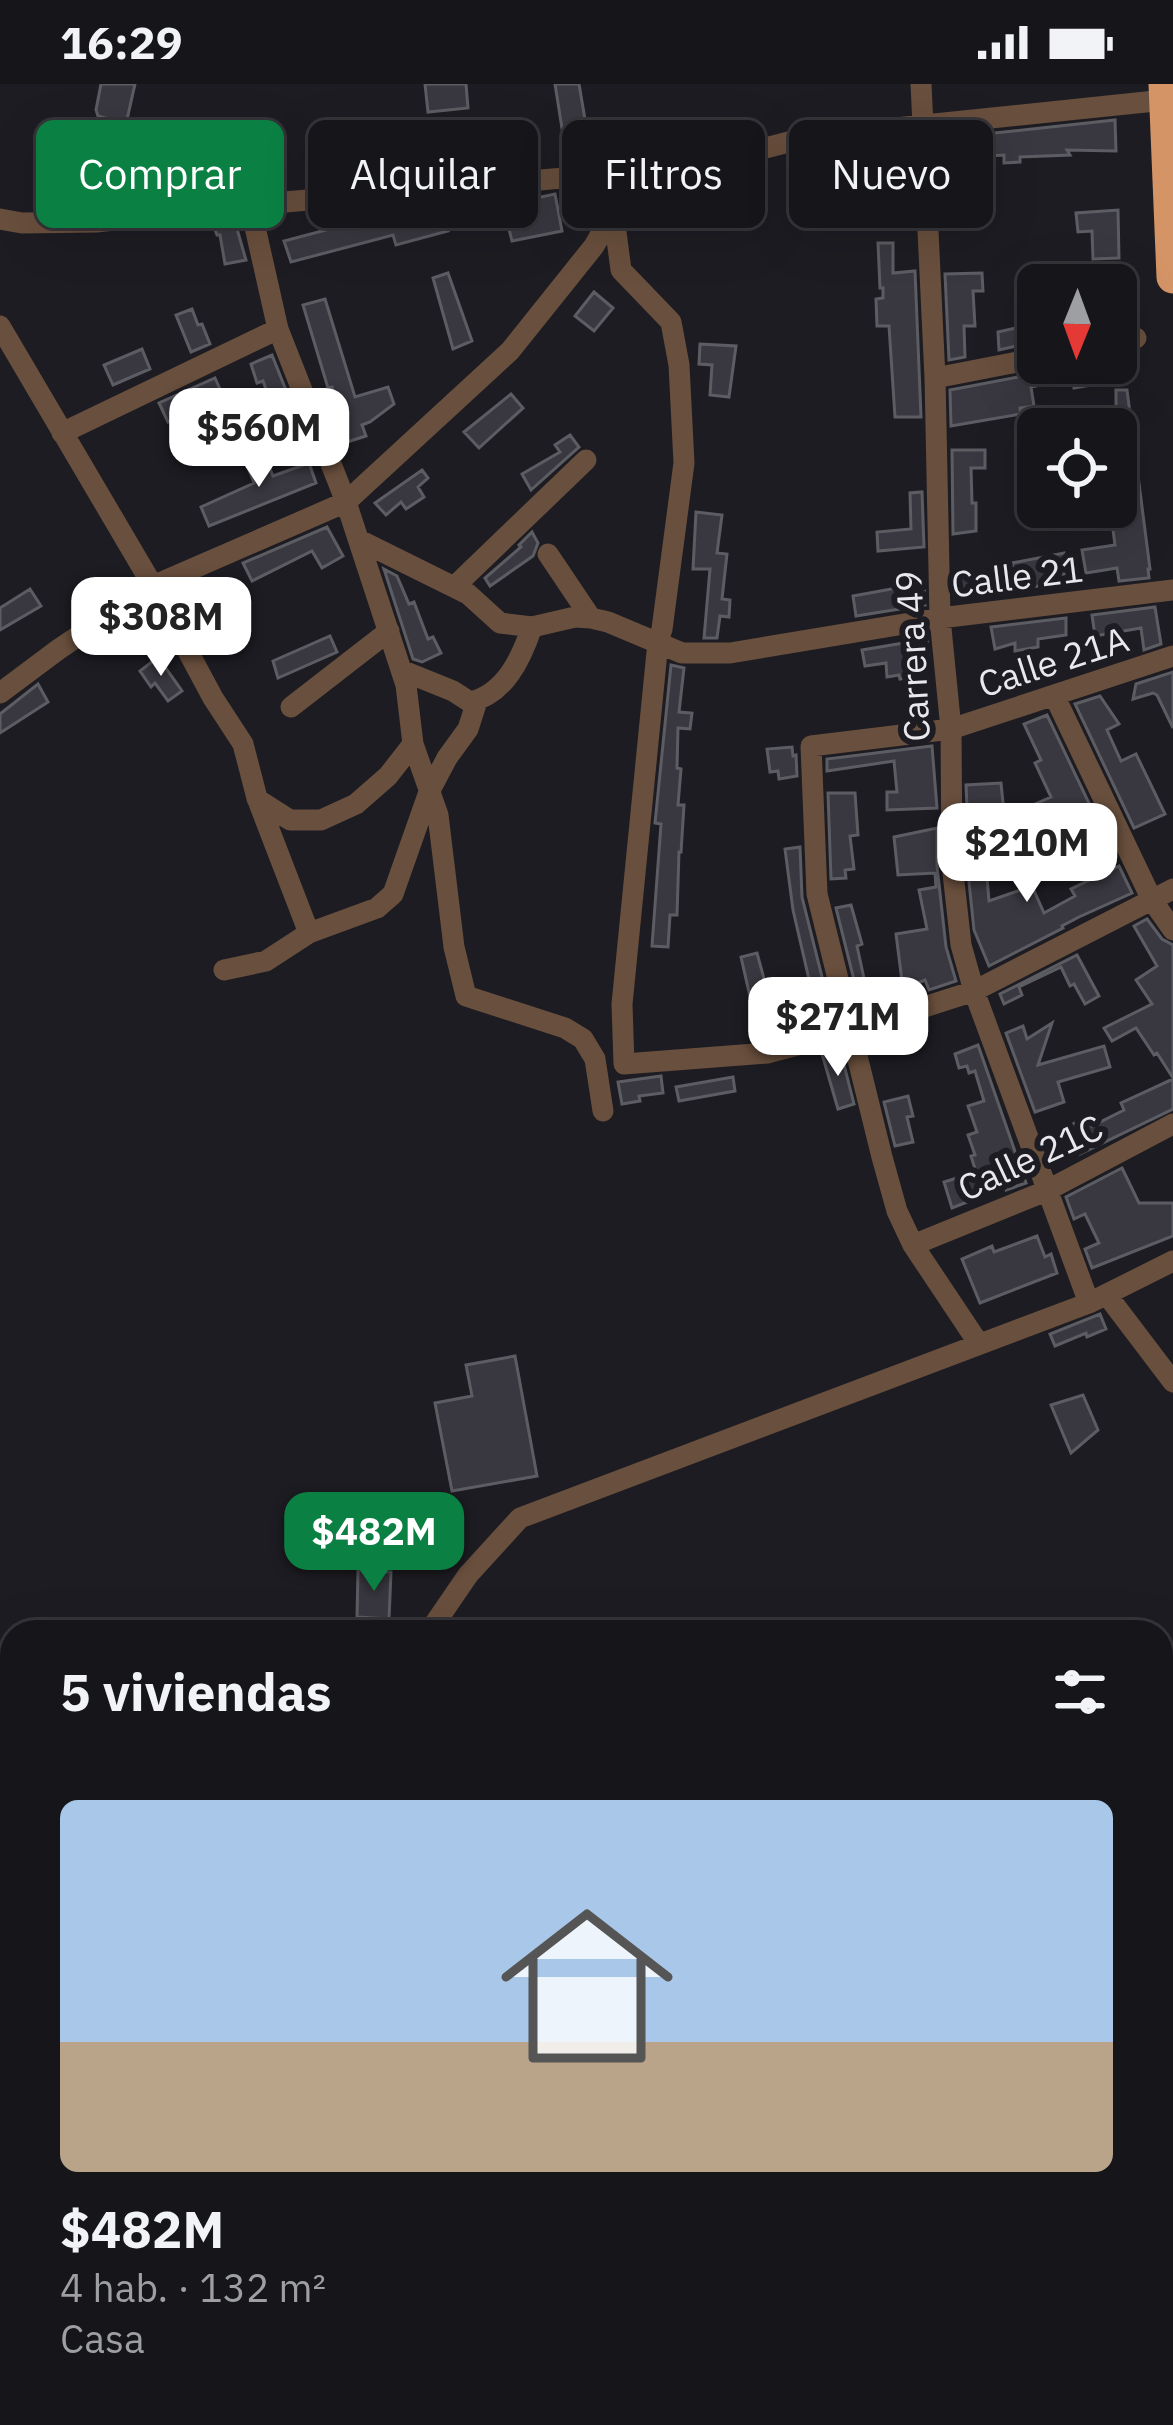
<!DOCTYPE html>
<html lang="es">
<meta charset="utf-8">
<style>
:root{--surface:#15151a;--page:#1e1e23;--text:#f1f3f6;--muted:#9d9fa2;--line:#343439;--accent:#0b8043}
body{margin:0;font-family:"IBM Plex Sans",sans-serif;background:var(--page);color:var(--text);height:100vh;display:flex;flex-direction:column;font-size:45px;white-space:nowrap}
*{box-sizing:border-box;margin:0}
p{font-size:39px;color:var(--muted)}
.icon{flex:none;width:66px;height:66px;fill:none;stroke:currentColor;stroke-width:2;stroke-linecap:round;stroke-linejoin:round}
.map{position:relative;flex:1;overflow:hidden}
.side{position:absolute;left:0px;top:1536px;width:1173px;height:807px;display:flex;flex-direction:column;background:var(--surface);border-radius:36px 36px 0 0;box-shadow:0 12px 48px #0002,0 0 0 3px var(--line)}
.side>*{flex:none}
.top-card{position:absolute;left:36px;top:36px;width:1101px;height:108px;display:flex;gap:24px}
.needle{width:78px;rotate:181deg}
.buttons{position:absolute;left:1017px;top:180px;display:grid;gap:24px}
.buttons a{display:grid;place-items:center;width:120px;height:120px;border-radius:18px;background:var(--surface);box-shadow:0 12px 48px #0002,0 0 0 3px var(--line);font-size:60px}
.price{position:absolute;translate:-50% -102px;padding:0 27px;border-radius:24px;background:#fff;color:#222;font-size:39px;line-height:78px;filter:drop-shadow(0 3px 6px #0008)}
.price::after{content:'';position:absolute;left:50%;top:72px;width:36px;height:27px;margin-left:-18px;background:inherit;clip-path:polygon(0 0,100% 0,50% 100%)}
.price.current{background:var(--accent);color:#fff}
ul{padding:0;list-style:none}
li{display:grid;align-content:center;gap:24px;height:636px;padding:0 60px}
li span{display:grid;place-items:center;height:372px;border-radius:18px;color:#555}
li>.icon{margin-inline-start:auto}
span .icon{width:216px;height:216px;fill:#fffc;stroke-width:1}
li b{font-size:51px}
h2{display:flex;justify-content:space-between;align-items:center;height:144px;padding:0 60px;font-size:51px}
.chip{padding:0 42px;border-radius:18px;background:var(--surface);box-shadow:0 12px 48px #0002,0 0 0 3px var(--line);font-size:42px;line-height:108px}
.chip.current{background:var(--accent);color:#fff}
.status{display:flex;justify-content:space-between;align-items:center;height:84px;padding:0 60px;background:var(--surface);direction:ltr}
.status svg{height:33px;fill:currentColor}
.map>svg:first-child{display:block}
</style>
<div class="status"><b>16:29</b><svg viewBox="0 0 49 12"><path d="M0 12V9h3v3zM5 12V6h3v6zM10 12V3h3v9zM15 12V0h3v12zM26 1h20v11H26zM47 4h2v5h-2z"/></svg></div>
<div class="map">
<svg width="1173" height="2341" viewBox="0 0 1173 2341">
<rect width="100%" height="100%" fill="#1c1c22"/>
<!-- building -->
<path fill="#393840" stroke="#5c5c63" stroke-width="3" d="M101,0H135L126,40L98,32L96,26Z
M425,0H466L468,24L428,28Z
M555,0H579L588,53L564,57Z
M1115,36L1116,67L1067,66L1070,71L1020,73V78L1004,79V71L940,75L939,55Z
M555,110L562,147L512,157L503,121Z
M439,120L448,147L396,161L393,151L291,178L284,157L409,124Z
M1118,126L1119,174L1093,175L1092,147L1078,148L1076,129Z
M235,138L246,176L225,180L220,151H217L213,140Z
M878,159H893V189L915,187L921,333H895L889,242H877L876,215L883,214V204H880Z
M448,189L472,257L453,265L433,194Z
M982,189L983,207H973L975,242H964L965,273L949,276L945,190Z
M594,208L613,224L594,247L575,232Z
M325,215L355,313L388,303L394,320L370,338L362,341L366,352L344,359L339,339L342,338L332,303L328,304L303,221Z
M192,225L198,241L202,240L210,260L191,268L176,231Z
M1035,235L1038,257L999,266L998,248L1020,243L1019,238Z
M700,260L736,262L729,313L710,311L712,281L699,280Z
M142,265L150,285L113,301L104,281Z
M272,271L297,334L279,342L263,297L257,299L251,280Z
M1122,279L1125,295L1074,304L1070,280Z
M1034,290L1036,302L1031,303L1034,322L1020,324L1021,330L951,342L950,306Z
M215,294L224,314L168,338L159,319Z
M1116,306H1127L1150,485H1148L1149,494L1119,497L1117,484L1086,489L1082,466L1115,461L1110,423H1116Z
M511,310L523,324L479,364L464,348Z
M570,351L579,363L531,406L522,390L560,368L555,361Z
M952,366H985V384H971L972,419H976V447L953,450Z
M263,368L273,392L309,379L316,399L209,442L201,423L254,399L245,376Z
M422,386L428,394L418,403L424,413L406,425L401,418L386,431L375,419Z
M922,408L924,463L878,467L877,448L911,445L910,409Z
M696,428L722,431L717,469L727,470L722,515L730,516L729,533L720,532L717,554H704L710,485H693Z
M327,443L343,472L322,484L312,467L252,497L243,479Z
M532,448L538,459L533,472L490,502L485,494L521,463L519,461Z
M1064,469V493L1043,496L1044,501L958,515L955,493L1013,486L1012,479Z
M384,485L397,492L409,520L414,518L428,555L433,553L441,569L422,578L413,575Z
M924,499L925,521L856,532L853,512Z
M30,505L41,522L0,546V524Z
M1155,523L1161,560L1144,566L1141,544L1095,552L1092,531Z
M1066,534V551L1038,555V563L1015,567V559L995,565L991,543Z
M330,552L337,568L278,594L273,577Z
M927,555L929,576H924L926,592L900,595L899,591L887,593L886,579L865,582L862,566Z
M158,573L182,607L168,617L155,599L151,603L140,587Z
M671,581L684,584L679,628L692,629L690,645L678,644L677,684L681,685L678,721H684L681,768H679L677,831H670L668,863L652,862L661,740L655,739Z
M1173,588V644L1157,611L1153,609L1133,615L1136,600Z
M38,600L48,618L0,649V630Z
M1100,612L1119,640L1107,646L1121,677L1136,670L1165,730L1134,744L1075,620Z
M1047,631L1107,757L1079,768L1062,730L1035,742L1026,724L1051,713L1035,679L1041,676L1024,640Z
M932,662L937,724L887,726V708H897L894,677L827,687V675Z
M792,663L793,672L796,671L797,692L779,695L778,687L770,688L767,665Z
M1001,699L1004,729L983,737L982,722L967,723L966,701Z
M828,709H855L858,751L850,752L854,785L845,786L846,794L831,795Z
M982,735L989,817L1032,802L1044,829L1075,812L1071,805L1119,782L1132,809L1079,833L1062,842L1063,844L989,882L974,846L967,779V738Z
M937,744V782L946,863L956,897L929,906L925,896L903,905L896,850L927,845L919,806L936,803L935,789L898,791L894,753Z
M800,763L802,813L824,901L811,904L793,826L785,765Z
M851,821L862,860L857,862L865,899L869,898L871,904L875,902L880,922L862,928L836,824Z
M1147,835L1162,855L1173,861V994L1157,969L1154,971L1136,944L1112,957L1104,944L1152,920L1136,896L1157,882L1134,842Z
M757,869L769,913L751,917L741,873Z
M1077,871L1099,912L1085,920L1074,900L1070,902L1061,883L1019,903L1022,911L1004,920L1000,910Z
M1052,939L1038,981L1104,962L1110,983L1058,998L1064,1018L1035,1028L1006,949L1023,942L1027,955Z
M978,961L1026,1099L1006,1106L1005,1103L952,1124L944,1098L976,1088L971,1072L975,1071L968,1051L977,1048L968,1022L984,1017L975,987L969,989L967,982L959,984L955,970Z
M840,965L854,1020L838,1025L822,970Z
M661,992L663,1009L639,1012L640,1017L622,1020L618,998Z
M733,993L735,1007L679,1017L676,1003Z
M1173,995V1025L1080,1070L1067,1043L1087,1033L1092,1042L1124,1026L1121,1019Z
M908,1012L913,1032L907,1033L913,1058L895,1062L884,1018Z
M1122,1084L1139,1119H1173V1152L1092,1184L1085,1165L1099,1159L1085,1130L1074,1135L1066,1113Z
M1037,1152L1045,1173L1051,1170L1057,1189L980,1219L962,1175L992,1162L994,1168Z
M1100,1230L1106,1245L1087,1253L1086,1249L1055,1262L1050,1250Z
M515,1272L537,1392L452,1407L435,1319L472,1312L466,1281Z
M1083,1311L1098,1346L1071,1369L1051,1321Z
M358,1486L391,1488L389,1535L357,1533Z"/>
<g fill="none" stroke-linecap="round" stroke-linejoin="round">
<!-- minor -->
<path stroke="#694f3d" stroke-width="21" d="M921,0L935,294L940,534L951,645L952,780L961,861L974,907L1089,1219
M250,121L278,245L346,418L406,601L413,660L438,731L454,863L466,912L565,944L583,955L595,975L603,1027
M616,124V148L621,186L671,238L679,281L684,379L662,545L658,558L622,920L624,980L767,969L850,947L974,907L1173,805
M0,135L22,139L96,138L250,121L692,83L808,53L1165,16
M0,242L153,502L213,614L243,660L257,714L309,849
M1116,258L1136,254
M935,294L1038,274
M62,349L278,245
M359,456L468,510L500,539L532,543L575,533L591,534L608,538L682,569H730L940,534L1173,506
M548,470L591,534
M454,503L586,376
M401,586L453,607L470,618C505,610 521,575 532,543
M0,609L59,565L153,502L346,418L510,267L594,162L616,124L681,89
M1054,611L1152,816L1173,846
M291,623L389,547
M257,715L290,736H321L356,720L388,692L413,660
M224,886L266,877L309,849L377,824L393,810L429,708L447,674L468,645L477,617
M913,1161L1046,1107L1173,1040
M1107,1211L1173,1298
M979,1260L913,1161L897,1127L882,1073L817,810L811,662L951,645L1173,572
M429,1548L468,1491L520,1434L1089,1219L1173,1177
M1173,1828L1169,1853L1173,1879
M1161,2188L1173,2180
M1036,2341L1051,2331"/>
<!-- highway -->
<path stroke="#d49466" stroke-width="33" d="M1165,0L1173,193"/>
</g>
<g text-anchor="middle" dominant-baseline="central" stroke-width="12" stroke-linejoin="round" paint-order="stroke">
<!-- street labels -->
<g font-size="36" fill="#e8e8ed" stroke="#1c1c22">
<text transform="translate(1017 492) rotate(-7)">Calle 21</text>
<text transform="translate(912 572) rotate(-93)">Carrera 49</text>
<text transform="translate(1053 577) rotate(-18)">Calle 21A</text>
<text transform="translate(1030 1073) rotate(-25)">Calle 21C</text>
</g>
</g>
</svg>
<div class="buttons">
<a><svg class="needle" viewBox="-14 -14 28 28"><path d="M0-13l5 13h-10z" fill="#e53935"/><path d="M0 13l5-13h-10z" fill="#9d9fa2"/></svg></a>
<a><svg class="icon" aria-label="locate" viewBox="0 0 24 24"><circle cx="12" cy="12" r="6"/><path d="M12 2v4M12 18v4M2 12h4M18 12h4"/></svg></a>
</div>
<b class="price" style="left:259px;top:406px">$560M</b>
<b class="price" style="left:161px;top:595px">$308M</b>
<b class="price" style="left:1027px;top:821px">$210M</b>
<b class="price" style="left:838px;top:995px">$271M</b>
<b class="price current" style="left:374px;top:1510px">$482M</b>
<div class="top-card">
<a class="chip current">Comprar</a>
<a class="chip">Alquilar</a>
<a class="chip">Filtros</a>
<a class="chip">Nuevo</a>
</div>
<section class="side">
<h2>5 viviendas<svg class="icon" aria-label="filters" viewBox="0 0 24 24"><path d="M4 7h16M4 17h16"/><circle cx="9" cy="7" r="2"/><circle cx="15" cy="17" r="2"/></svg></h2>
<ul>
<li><span style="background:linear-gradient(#a9c7e8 65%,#b9a48a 0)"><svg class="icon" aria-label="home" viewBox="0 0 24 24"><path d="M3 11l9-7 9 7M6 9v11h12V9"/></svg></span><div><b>$482M</b><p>4 hab. · 132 m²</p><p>Casa</p></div></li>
</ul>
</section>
</div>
